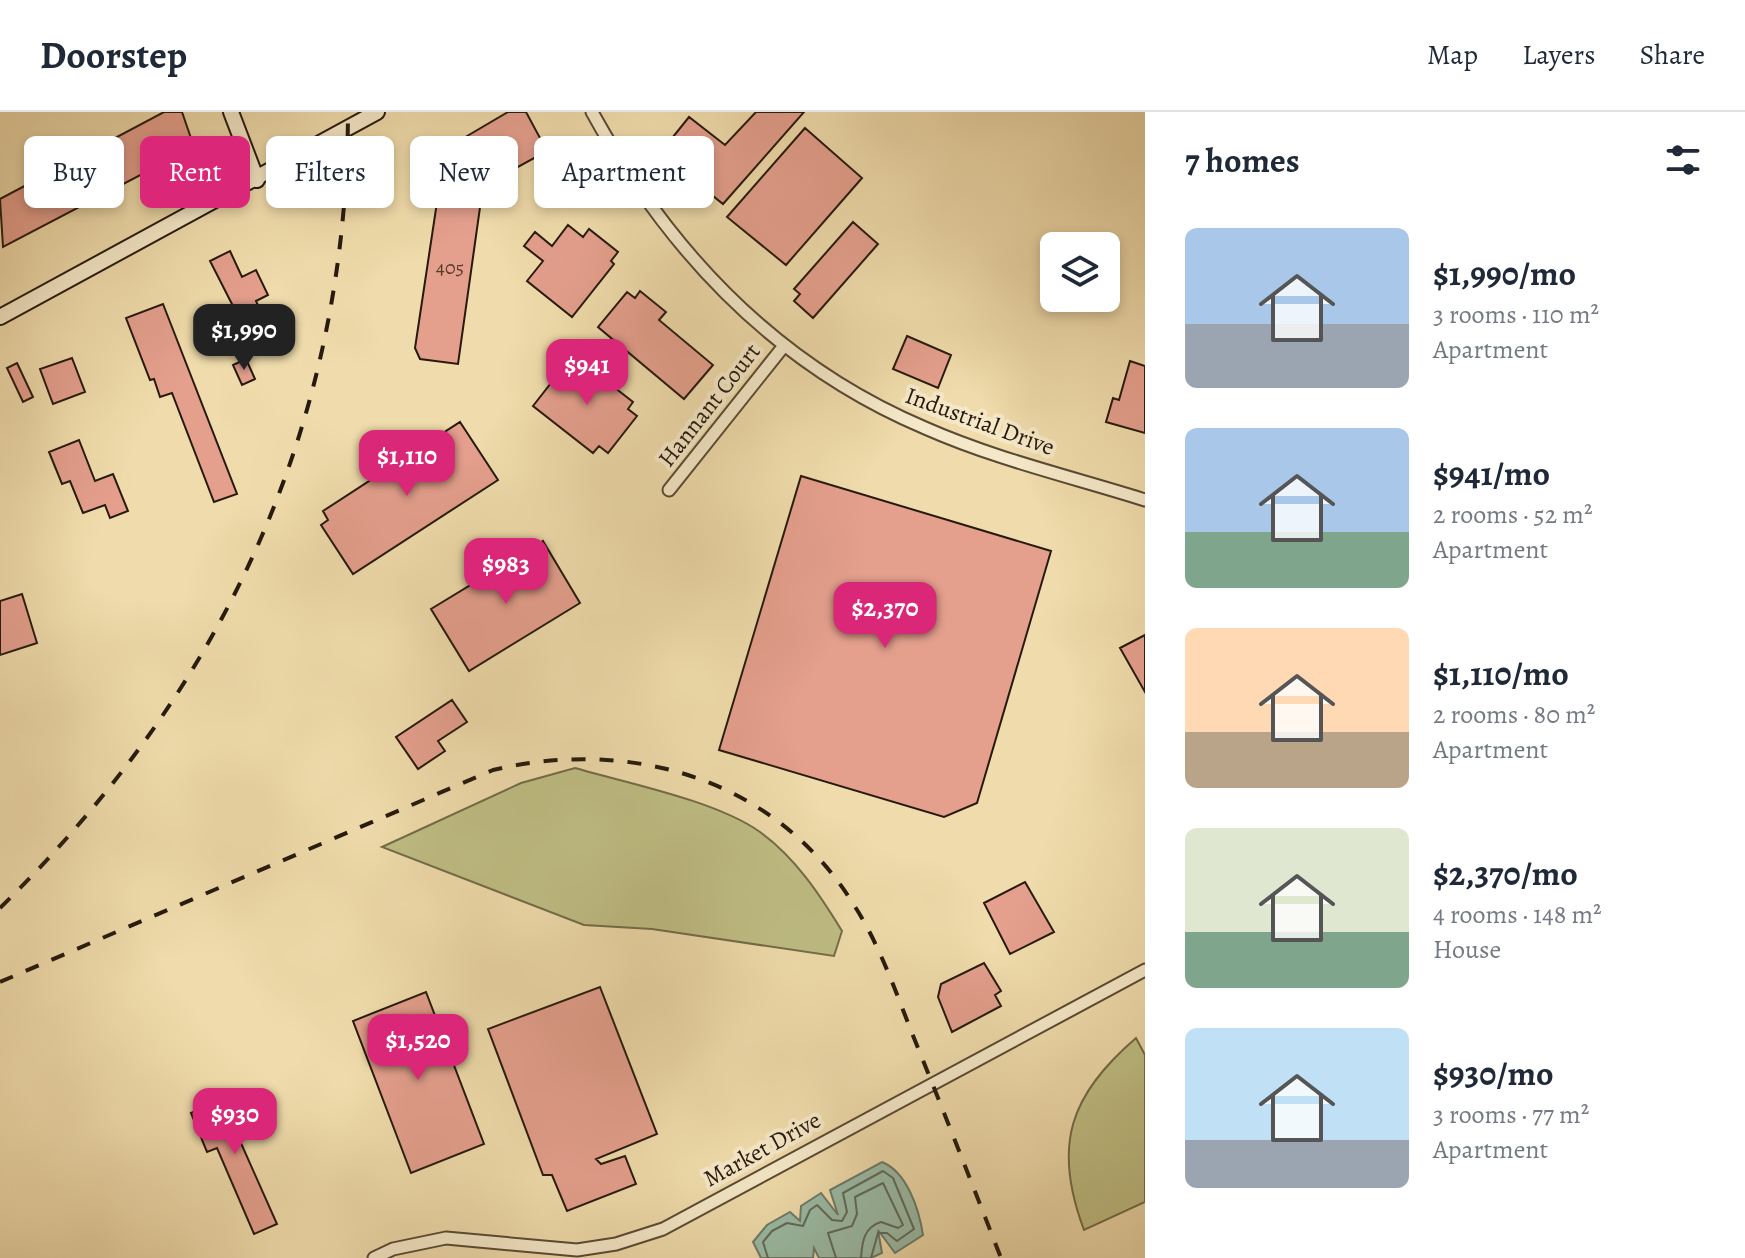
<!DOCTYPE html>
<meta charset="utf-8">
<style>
:root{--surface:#fff;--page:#f6f6f7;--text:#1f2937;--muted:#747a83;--line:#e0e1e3;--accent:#db2777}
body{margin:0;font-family:Alegreya,serif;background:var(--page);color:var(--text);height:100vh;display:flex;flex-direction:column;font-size:30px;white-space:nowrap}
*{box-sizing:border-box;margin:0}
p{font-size:26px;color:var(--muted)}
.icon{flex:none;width:44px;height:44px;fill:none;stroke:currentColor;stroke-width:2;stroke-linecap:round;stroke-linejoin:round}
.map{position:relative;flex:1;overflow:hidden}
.drawer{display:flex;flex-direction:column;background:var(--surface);width:600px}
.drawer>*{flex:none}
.banner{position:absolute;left:24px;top:24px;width:760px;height:72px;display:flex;gap:16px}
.controls{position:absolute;left:1040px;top:120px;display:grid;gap:16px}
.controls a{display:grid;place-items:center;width:80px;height:80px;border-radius:12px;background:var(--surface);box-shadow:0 4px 12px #0003;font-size:40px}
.price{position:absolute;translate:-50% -68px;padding:0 18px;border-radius:16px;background:var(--accent);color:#fff;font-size:26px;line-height:52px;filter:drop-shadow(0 2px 4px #0008)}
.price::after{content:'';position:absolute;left:50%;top:48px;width:24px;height:18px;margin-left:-12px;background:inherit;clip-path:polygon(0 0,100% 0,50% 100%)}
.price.selected{background:#222;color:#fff}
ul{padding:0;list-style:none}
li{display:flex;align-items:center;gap:24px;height:200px;padding:0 40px}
li span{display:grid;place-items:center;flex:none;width:224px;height:160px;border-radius:12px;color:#555}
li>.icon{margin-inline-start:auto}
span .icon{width:96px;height:96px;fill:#fffc;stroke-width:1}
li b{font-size:34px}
h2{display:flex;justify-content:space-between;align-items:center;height:96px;padding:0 40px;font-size:34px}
.tag{padding:0 28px;border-radius:12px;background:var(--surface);box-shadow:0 4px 12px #0003;font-size:28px;line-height:72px}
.tag.selected{background:var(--accent);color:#fff}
header{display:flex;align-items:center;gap:48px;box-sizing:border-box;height:112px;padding:0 40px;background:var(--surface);border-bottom:2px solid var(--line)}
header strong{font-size:38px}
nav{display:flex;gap:44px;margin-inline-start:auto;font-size:28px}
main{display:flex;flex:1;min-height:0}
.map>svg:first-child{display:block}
</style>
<header>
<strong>Doorstep</strong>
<nav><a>Map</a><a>Layers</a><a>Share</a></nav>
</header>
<main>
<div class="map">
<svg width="1145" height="1146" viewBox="0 0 1145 1146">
<rect width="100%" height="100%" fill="#efdbab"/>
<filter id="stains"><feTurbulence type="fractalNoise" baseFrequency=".0025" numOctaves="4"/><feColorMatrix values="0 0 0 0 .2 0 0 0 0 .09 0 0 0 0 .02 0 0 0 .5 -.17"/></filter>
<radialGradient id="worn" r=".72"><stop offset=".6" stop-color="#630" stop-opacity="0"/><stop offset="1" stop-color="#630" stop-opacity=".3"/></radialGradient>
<!-- green -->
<path fill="#bfbe84" stroke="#726c48" stroke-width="2" d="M575,656C627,671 717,689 760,720C795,745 820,783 842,819L834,844L652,817L584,813L382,735L521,671Z
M1136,926L1145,943V1090L1084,1118C1052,1033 1070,983 1136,926Z"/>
<!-- water -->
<path fill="#9abba6" stroke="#6c7b69" stroke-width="2" d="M882,1050C907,1060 919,1097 923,1123L895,1141L878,1118L882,1141L871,1146H819L814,1136L813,1146H761L753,1130L767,1113L790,1100L800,1109L801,1094L821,1081L838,1103L830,1078Z"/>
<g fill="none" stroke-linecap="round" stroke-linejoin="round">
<!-- shore -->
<path stroke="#606a5a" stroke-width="2" d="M768,1146L763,1130L772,1119L787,1111L803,1114L810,1098L817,1093L832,1108L842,1109L847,1100L843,1081L883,1059L893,1066L914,1117L897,1129L887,1121H878L871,1146
M836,1146L828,1121L852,1114L857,1102L855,1085L883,1071L903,1113L898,1116L881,1110C864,1115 862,1130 861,1146"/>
</g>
<!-- building -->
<path fill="#e49f8d" stroke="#261a0d" stroke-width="2" d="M164,0H182L194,35L3,135L0,87Z
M508,0H526L547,39L483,74L458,252L420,247L415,236L445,37Z
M756,0H804L723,92L660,41L689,5L725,33Z
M805,16L862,66L786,153L727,105Z
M853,110L878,132L813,206L794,189L800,182L794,177Z
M568,113L583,125L589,117L618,140L611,149L614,152L572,205L527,169L543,149L524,134L535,120L552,134Z
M230,139L242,165L256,158L268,183L256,189L269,217L243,229L231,201L235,198L210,149Z
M640,179L666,200L659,208L713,253L684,287L598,215L627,180L635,186Z
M163,192L237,382L214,390L172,281L160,285L154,267L150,268L126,206Z
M907,224L951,243L938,276L893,257Z
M573,243L633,290L628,297L637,304L608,341L599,334L593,341L533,294Z
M72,246L85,280L53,292L40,257Z
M246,247L255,267L242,273L233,253Z
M1130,249L1145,254V321L1106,310L1113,286L1119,288Z
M17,251L33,285L23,290L7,256Z
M460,310L498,368L353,462L321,413L328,408L323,399Z
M79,328L95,369L113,362L128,399L110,406L105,393L83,401L70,369L62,372L49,340Z
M801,364L1051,439L977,691L944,705L719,638Z
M543,429L580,491L469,559L431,497Z
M22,482L37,531L0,543V489Z
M1145,523V580L1120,536Z
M452,588L467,610L438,629L445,639L418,657L396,625Z
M1025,770L1054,820L1010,842L984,791Z
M984,851L1001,879L995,883L1001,894L952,920L938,885L941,872Z
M600,875L657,1022L596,1047L601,1052L625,1044L636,1072L567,1099L552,1063H543L488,917Z
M426,880L484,1032L411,1061L353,909Z
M235,980L253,1023L240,1029L277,1112L254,1122L217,1036L207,1040L191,1001Z"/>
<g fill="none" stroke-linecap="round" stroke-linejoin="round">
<defs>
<path id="street" d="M592,0C669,140 776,253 925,316C995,347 1072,365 1145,388
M669,378L783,235
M374,1146L393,1137L446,1126L577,1138L616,1132L663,1117L1145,858"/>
<path id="secondary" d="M231,0L257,68
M0,205L377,0"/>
</defs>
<!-- street casing -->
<use href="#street" stroke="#584a34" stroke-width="15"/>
<!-- secondary casing -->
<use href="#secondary" stroke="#261a0d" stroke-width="18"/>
<!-- street -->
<use href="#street" stroke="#f5e8c8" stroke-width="11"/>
<!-- secondary -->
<use href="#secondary" stroke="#f5e8c8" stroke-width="14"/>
<!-- rail -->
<path stroke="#261a0d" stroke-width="4" stroke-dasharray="14 14" stroke-linecap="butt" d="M0,796C223,578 347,315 348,0
M0,870L493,658C632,625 776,667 854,793C881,835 897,884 916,931C945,1003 973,1074 1001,1146"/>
</g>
<g text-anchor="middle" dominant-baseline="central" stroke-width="8" stroke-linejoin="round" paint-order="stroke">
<!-- number labels -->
<g font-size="20" fill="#563b2d">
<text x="450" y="155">405</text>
</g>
<!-- street labels -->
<g font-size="24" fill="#261a0d" stroke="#f5e8c8">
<text transform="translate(709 293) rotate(-52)">Hannant Court</text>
<text transform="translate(980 309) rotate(20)">Industrial Drive</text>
<text transform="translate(762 1037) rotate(-29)">Market Drive</text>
</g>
</g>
<rect width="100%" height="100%" filter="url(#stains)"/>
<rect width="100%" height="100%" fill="url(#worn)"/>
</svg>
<div class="controls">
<a><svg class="icon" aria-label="layers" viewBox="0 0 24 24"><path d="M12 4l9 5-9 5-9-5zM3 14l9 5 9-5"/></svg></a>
</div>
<b class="price selected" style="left:244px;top:260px">$1,990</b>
<b class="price" style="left:587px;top:295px">$941</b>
<b class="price" style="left:407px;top:386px">$1,110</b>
<b class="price" style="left:506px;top:494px">$983</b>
<b class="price" style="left:885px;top:538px">$2,370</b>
<b class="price" style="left:418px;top:970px">$1,520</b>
<b class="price" style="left:235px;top:1044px">$930</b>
<div class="banner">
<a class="tag">Buy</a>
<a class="tag selected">Rent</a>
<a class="tag">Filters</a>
<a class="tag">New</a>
<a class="tag">Apartment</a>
</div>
</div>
<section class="drawer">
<h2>7 homes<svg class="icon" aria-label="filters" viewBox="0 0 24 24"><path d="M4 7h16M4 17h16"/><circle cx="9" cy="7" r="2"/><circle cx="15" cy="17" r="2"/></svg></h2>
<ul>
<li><span style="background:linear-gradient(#a9c7e8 60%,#9aa5b1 0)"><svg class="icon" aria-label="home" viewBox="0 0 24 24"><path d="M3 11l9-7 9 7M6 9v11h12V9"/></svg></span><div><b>$1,990/mo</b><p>3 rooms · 110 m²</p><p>Apartment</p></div></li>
<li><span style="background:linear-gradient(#a9c7e8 65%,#7fa58c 0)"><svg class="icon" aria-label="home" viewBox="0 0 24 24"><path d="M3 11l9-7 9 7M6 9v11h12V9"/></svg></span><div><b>$941/mo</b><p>2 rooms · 52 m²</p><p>Apartment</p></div></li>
<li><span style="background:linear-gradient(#ffd9b3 65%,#b9a48a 0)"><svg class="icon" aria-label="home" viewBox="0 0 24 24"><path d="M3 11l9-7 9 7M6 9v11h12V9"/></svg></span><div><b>$1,110/mo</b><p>2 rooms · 80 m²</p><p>Apartment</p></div></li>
<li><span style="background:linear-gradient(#dfe7d0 65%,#7fa58c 0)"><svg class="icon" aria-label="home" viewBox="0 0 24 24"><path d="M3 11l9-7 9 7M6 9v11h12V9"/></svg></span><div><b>$2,370/mo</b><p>4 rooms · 148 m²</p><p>House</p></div></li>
<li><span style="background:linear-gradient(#bfe0f5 70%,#9aa5b1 0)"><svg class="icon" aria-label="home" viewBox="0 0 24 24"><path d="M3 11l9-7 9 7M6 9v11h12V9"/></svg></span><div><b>$930/mo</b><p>3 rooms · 77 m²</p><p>Apartment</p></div></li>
</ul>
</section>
</main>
